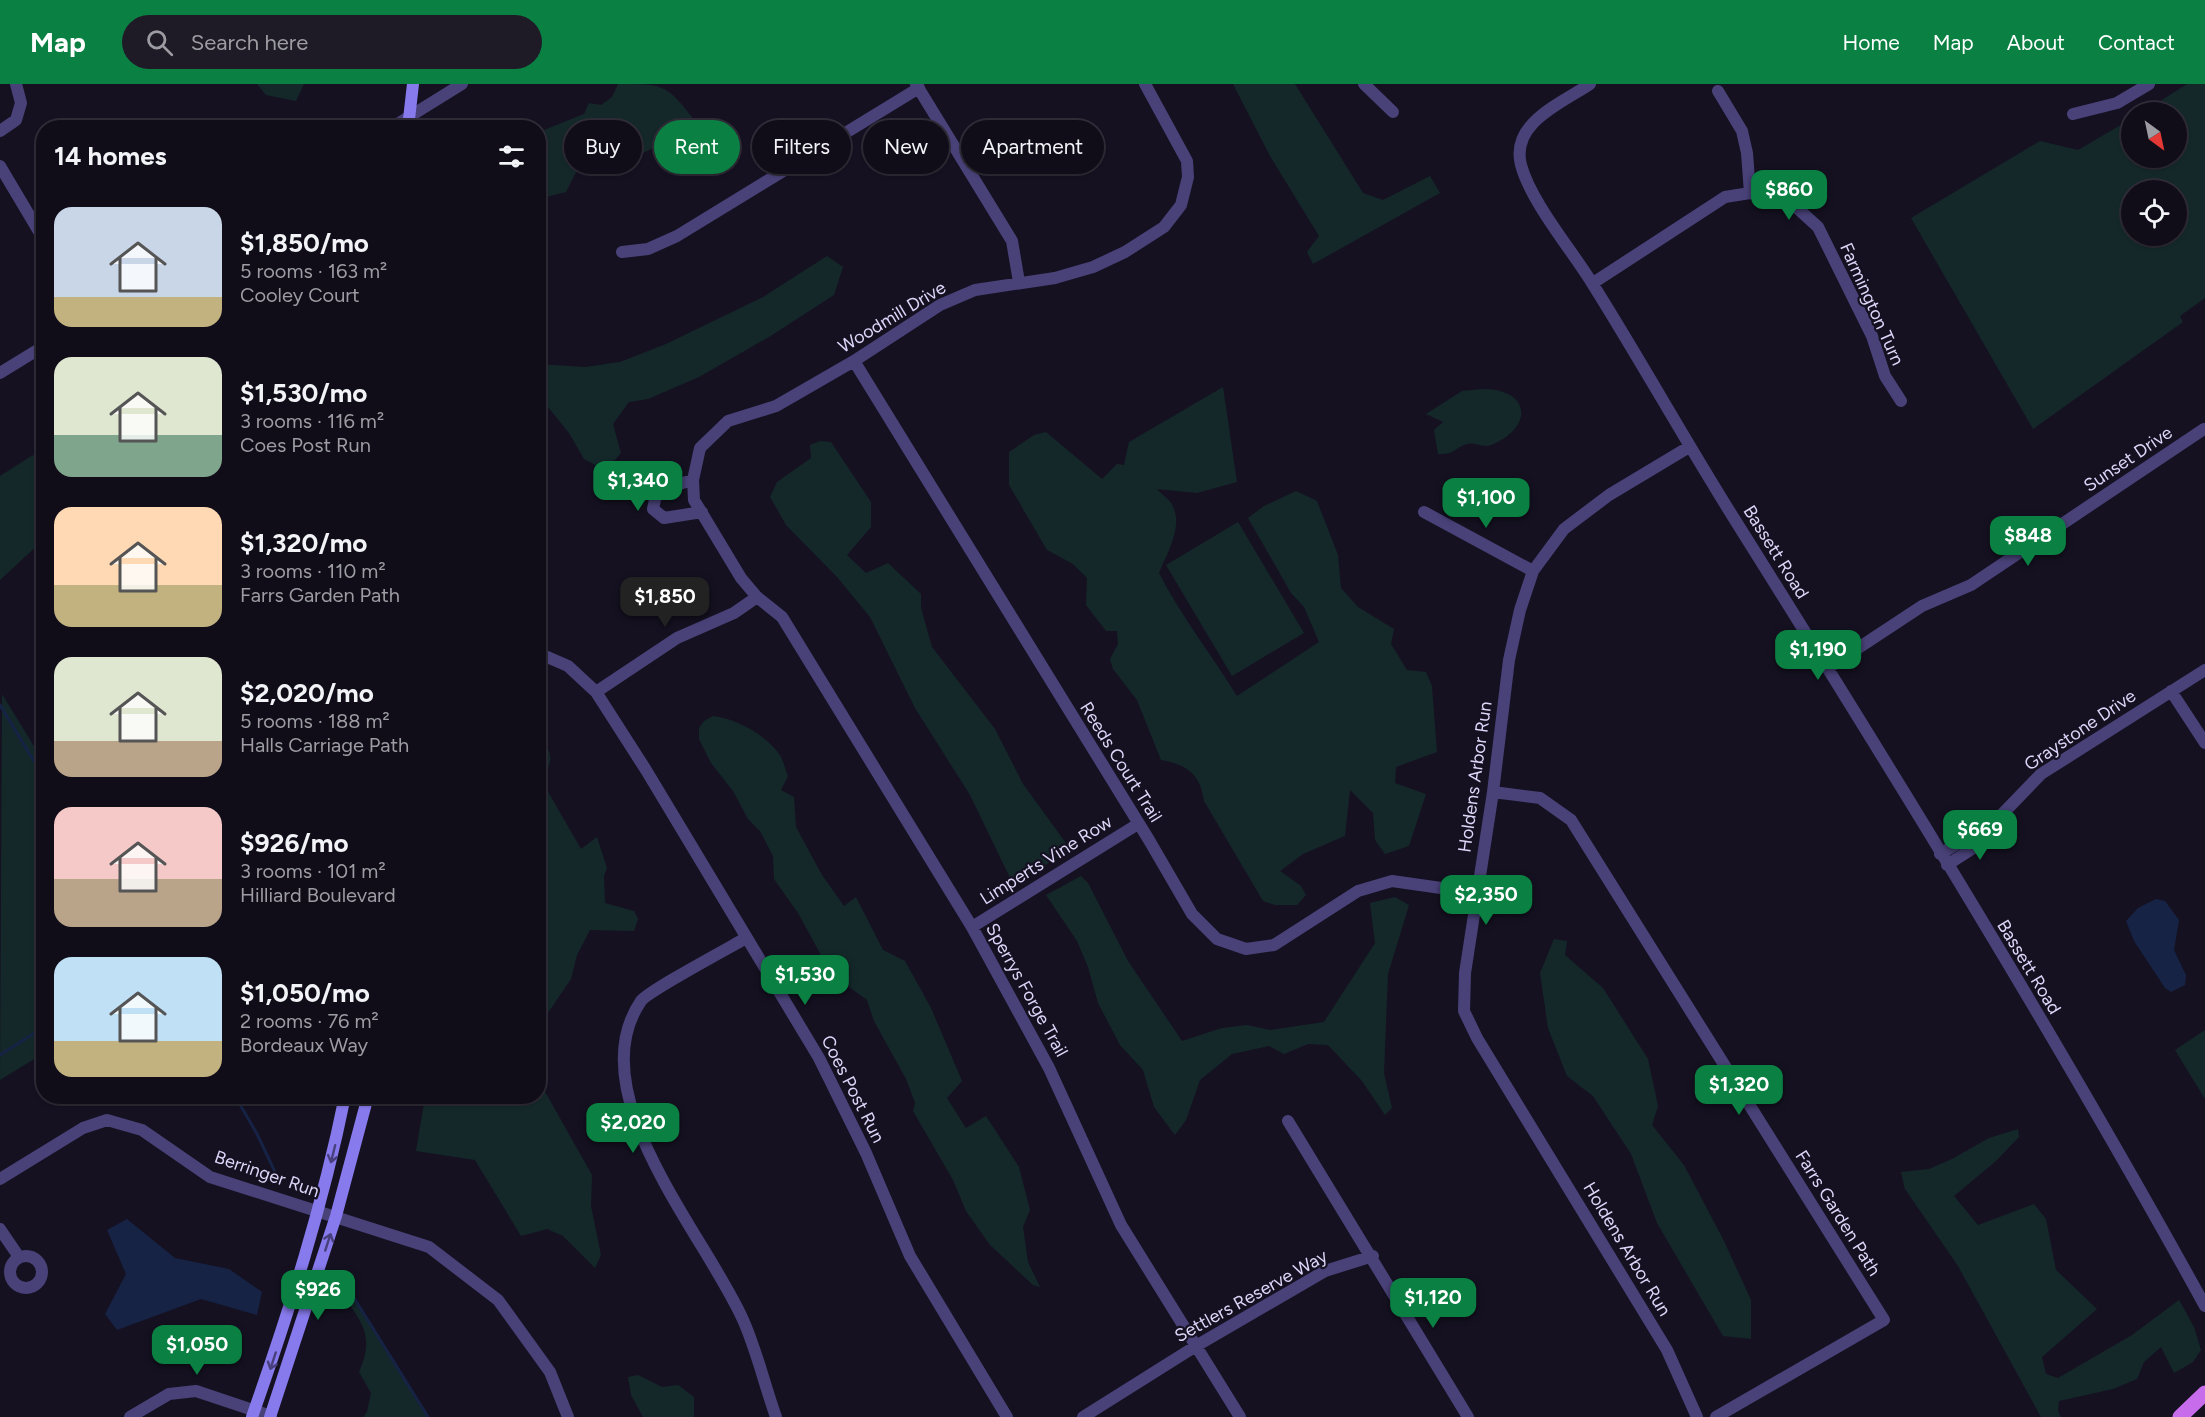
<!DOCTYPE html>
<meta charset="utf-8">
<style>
:root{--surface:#100d19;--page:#1e1b26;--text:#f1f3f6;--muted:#9c9ca2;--line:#302d38;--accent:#0b8043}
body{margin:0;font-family:Figtree,sans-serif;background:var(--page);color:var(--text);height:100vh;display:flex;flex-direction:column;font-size:22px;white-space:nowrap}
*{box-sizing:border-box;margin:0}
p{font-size:20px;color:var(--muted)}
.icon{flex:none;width:33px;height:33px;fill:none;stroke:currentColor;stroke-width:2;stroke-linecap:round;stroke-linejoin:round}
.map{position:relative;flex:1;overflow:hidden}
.drawer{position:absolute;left:36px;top:36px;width:510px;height:984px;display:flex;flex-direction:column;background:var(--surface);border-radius:24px;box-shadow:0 2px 4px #0004,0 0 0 2px var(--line)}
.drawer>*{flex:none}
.guide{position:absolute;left:564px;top:36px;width:570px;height:54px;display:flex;gap:12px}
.needle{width:39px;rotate:147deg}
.controls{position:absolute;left:2121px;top:18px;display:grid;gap:12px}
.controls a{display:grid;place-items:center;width:66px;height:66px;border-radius:50%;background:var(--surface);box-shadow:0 2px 4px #0004,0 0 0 2px var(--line);font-size:30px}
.price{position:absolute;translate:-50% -51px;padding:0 14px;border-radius:12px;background:var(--accent);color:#fff;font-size:20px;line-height:39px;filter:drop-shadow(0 2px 3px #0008)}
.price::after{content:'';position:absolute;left:50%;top:36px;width:18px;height:14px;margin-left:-9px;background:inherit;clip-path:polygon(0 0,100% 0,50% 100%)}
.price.current{background:#222;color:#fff}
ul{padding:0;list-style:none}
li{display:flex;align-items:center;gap:18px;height:150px;padding:0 18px}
li span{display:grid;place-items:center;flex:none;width:168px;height:120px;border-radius:18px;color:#555}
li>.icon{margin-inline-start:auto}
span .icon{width:72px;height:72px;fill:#fffc;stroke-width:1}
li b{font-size:26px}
h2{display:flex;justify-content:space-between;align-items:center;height:72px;padding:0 18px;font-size:26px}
.tag{padding:0 21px;border-radius:27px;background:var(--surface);box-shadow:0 2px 4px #0004,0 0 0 2px var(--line);font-size:21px;line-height:54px}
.tag.current{background:var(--accent);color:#fff}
header{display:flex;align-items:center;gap:36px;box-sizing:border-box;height:84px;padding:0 30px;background:var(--accent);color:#fff}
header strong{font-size:28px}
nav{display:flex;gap:33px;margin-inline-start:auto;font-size:21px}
.search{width:420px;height:54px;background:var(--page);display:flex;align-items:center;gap:15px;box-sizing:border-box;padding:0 21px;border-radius:33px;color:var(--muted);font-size:22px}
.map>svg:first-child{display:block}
</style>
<header>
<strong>Map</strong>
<div class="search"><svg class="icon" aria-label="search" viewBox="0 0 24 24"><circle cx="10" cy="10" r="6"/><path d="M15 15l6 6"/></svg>Search here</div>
<nav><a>Home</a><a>Map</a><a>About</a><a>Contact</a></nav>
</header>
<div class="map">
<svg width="2205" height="1333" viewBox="0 0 2205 1333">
<rect width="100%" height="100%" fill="#151121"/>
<!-- green -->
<path fill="#14282a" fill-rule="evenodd" d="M257,0H304L296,17L266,11Z
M618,0C663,0 666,0 692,33L689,46L623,79L600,81L577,86L566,108L542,114L539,112V48L584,30L589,19L601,21L612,13Z
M1233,0H1295L1363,109L1383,116L1430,92L1440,109L1313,180L1307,168L1319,152L1270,72Z
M2187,0H2205V214L2180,232L2183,238L2033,345L1911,134L2040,57L2078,66L2131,35L2132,74H2176V28H2143ZM2132,106H2176V152H2132Z
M827,172L843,183L834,211L769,253L699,293L648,315L629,318L613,340L621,369L615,376L597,382L584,375L569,349L539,312V280L585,283L620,278L666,260L763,213Z
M1223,303L1237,398L1197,409L1157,405C1161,410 1168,414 1171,419C1185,440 1167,469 1159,489C1181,532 1211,570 1237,612L1319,558L1304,523L1291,509L1248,434L1264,422L1296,407L1317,417L1338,471L1341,504L1358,523L1394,545L1391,560L1407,586L1426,588L1432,602L1437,668L1396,683L1395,699L1426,710L1409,762L1385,770L1375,756L1373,729L1350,706L1345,752L1303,770L1280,787L1301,802L1306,811L1297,821H1275L1263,817L1204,717C1200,689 1187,681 1161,676L1137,616L1113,585L1110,575L1118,560L1117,547H1106L1086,521L1087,494L1073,480L1047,466L1009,401V368L1034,351L1046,348L1102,395L1117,380L1124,381L1129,358Z
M1483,305C1531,305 1534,344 1491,361C1483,364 1475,358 1468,360C1455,363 1455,371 1438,370L1434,346L1443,338L1426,330L1462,307Z
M820,357L831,358L871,418V443L847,471L866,489L888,479L921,510V524L932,563L995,645L1023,700L1071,766L1013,800L970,711L915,624L870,533L837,493L786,441L770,413L777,398L811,374L810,361Z
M33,371L43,388V463L40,459L0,496V392Z
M1238,438L1304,549L1232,592L1166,481Z
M2,610L43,677L44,969L0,996Z
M713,632C735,634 766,651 779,670C783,675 785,685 788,692L781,706L794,713L796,743L822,791L844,822L856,813L883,866L905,877L931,924L962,997L947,1014L966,1044L986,1032L1019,1083L1030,1126L1023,1143L1028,1178L1040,1203L1033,1201L990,1161L966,1127L953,1096L913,1027L915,1019L906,995L874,937L867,916L845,900L822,873L798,829L774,795L773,772L760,747L748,735L733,707L711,679L699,655V644L704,637Z
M539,653C557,673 550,676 543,699L581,765L597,753L607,784L604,792L605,819L634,827L638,835L634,847L590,846L577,871L571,895L539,942Z
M1081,792L1088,799L1128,877L1182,957L1222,944L1247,941L1270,946L1324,938L1375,859L1370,819L1395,813L1409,821L1388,890L1384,989L1392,1024L1385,1031L1362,997L1328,961L1308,960L1284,970L1269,962L1232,970L1200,996L1186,1036L1175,1051L1154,1023L1143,986L1120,961L1098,919L1088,883L1077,857L1046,811Z
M1554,855L1567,857L1565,871L1603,904L1648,975L1658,1022L1652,1041L1684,1081L1724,1157L1751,1216V1255L1723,1252L1657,1139L1631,1070L1593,1012L1567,992L1548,944L1540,889Z
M2205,946V1015L2175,966Z
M539,997L592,1091L591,1122L601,1171L595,1184L563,1152L547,1145L521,1152L475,1076L416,1067L425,1013L538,1012Z
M2018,1045L2019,1053L1996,1077L1954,1112L1978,1141L2034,1120L2046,1135L2056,1186L2097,1225L2042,1273L2046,1290L2058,1294L2132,1251L2179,1216L2194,1243L2201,1266L2193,1278L2174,1289L2161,1263L2144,1278L2137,1295L2113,1305L2059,1317L2058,1327L2061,1333H2041L1958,1182L1905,1105L1901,1088L1929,1085L1952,1075L1989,1054Z
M336,1190L341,1193L428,1333H363L367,1328L371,1309L359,1288C378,1246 356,1234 335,1199L333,1191Z
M638,1291L662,1303L678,1301L694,1313V1333H643L631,1311L628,1293Z"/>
<!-- water -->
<path fill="#162345" d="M2156,815L2165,817L2179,836L2174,866L2186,891L2185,901L2171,908L2165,904L2134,857L2126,837L2138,824Z
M127,1135L175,1174L229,1185L262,1208L257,1231L201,1215L117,1246L105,1230L126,1190L107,1146Z"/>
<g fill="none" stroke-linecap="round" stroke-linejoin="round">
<!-- stream -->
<path stroke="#162345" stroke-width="3" d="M0,621L44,694
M0,971L44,943
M235,1012L257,1050L276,1090
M341,1193L428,1333"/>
<!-- minor -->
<path stroke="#494279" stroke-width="12" d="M916,0L1012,157L1019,198
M1145,0L1187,77L1188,93L1181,121L1164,143L1125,168L1093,183L1055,194L975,206L940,221L854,277L776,322L728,337L700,364L693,396L694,416L741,494L757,513L782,533L972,843L1049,984L1121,1141L1240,1333
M1364,0L1393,28
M1590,0C1562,19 1510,39 1521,81C1531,118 1571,165 1592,199C1641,277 1686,358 1735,436C1897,694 2058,955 2205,1222
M1718,7L1742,47L1747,69L1750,109
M2073,30L2117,19L2149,0
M391,44L462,0
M0,47L16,36L21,19L16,0
M0,82L44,156
M622,168L648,165L677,152L919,4
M1593,199L1725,113L1750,109L1767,114L1796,123L1818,143L1872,252L1885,292L1901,317
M854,277L1149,756L1192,830L1217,855L1246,865L1274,861L1358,807L1392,797L1476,809
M0,289L44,262
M1689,363L1609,411L1564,445L1533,487L1520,526L1509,576L1493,708L1465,889L1464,927L1477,954L1667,1266L1697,1333
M693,396L672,402L656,411L653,425L664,434L702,428
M1424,428L1533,487
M538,569L568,582L596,608L646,686L819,974L866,1069L910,1172L1007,1333
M1828,584L1922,522L1971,501L2204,345
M2171,607L2205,659
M596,608L677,554L734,529L757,513
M1493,708L1540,714L1571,736L1884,1236L1716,1333
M1940,770L1977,748H1985
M1947,781L1978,761L1985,748L2041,690L2205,586
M972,843L1138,740
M746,854C729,864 648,907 641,917C577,1010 708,1154 744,1238C757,1268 765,1302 776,1333
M1288,1037L1468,1333
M0,1095L83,1044L107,1036L142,1046L210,1093L429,1163L498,1216L550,1288L568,1333
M0,1145L19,1173
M10 1188a16 16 0 1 1 32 0a16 16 0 1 1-32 0Z
M130,1333L169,1310L196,1307L271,1332
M1083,1333L1196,1262L1325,1187L1373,1172"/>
<!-- secondary -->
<path stroke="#877aec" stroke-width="12" d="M408,44L413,0
M252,1333C289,1228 323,1121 345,1012
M270,1333L336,1132L368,1012"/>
<!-- primary -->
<path stroke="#c76cea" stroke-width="15" d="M2180,1333L2205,1309"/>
</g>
<!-- one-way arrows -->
<defs><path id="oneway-shaft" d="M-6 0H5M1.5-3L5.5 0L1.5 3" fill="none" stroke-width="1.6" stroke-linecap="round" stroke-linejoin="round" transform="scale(1.5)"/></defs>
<g stroke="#48407c">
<use href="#oneway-shaft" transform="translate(333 1070) rotate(104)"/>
<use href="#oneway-shaft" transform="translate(328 1158) rotate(-72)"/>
<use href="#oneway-shaft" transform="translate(273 1277) rotate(108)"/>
</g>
<g text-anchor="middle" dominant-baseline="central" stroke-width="4.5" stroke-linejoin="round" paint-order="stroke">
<!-- street labels -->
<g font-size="18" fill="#ddd6f9" stroke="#151121">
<text transform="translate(1872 220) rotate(66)">Farmington Turn</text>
<text transform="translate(892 233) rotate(-31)">Woodmill Drive</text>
<text transform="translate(2128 375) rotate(-34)">Sunset Drive</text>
<text transform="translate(1776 468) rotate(58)">Bassett Road</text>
<text transform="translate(2080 646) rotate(-34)">Graystone Drive</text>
<text transform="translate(1121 678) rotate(58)">Reeds Court Trail</text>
<text transform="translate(1475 693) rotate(-82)">Holdens Arbor Run</text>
<text transform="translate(1046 776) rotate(-32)">Limperts Vine Row</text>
<text transform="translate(2029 883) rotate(59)">Bassett Road</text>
<text transform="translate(1027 906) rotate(61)">Sperrys Forge Trail</text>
<text transform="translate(853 1005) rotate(63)">Coes Post Run</text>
<text transform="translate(267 1090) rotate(19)">Berringer Run</text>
<text transform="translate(1838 1129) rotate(58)">Farrs Garden Path</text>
<text transform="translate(1627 1165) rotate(59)">Holdens Arbor Run</text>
<text transform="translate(1251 1212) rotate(-29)">Settlers Reserve Way</text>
</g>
</g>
</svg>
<div class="controls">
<a><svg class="needle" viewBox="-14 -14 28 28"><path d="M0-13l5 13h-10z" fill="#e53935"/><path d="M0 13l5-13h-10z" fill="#9c9ca2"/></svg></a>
<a><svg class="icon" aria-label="locate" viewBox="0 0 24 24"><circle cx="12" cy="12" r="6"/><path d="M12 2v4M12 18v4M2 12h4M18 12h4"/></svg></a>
</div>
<b class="price" style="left:1789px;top:137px">$860</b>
<b class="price" style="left:638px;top:428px">$1,340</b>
<b class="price" style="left:1486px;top:445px">$1,100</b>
<b class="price" style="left:2028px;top:483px">$848</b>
<b class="price current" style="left:665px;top:544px">$1,850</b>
<b class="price" style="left:1818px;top:597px">$1,190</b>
<b class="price" style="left:1980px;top:777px">$669</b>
<b class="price" style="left:1486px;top:842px">$2,350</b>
<b class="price" style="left:805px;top:922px">$1,530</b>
<b class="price" style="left:1739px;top:1032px">$1,320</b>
<b class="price" style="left:633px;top:1070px">$2,020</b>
<b class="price" style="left:318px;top:1237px">$926</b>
<b class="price" style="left:1433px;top:1245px">$1,120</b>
<b class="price" style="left:197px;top:1292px">$1,050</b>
<div class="guide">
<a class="tag">Buy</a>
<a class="tag current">Rent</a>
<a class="tag">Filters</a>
<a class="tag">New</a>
<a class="tag">Apartment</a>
</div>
<section class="drawer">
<h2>14 homes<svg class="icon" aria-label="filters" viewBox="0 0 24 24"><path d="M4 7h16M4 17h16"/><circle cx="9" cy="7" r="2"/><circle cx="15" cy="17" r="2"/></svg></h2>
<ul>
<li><span style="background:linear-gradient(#c9d6e8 75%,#c2b280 0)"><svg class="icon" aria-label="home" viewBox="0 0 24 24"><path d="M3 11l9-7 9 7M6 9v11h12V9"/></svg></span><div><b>$1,850/mo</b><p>5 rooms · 163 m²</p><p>Cooley Court</p></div></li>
<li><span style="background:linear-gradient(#dfe7d0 65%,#7fa58c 0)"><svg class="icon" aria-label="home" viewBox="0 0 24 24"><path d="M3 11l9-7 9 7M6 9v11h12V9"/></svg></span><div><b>$1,530/mo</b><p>3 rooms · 116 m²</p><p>Coes Post Run</p></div></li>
<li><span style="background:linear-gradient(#ffd9b3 65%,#c2b280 0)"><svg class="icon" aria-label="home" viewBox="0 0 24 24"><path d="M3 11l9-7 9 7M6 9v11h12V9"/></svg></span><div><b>$1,320/mo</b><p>3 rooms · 110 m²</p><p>Farrs Garden Path</p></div></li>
<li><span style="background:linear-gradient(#dfe7d0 70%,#b9a48a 0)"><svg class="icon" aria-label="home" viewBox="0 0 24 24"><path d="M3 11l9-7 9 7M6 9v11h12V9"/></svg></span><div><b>$2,020/mo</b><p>5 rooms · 188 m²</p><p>Halls Carriage Path</p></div></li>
<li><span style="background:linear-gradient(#f6c9c9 60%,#b9a48a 0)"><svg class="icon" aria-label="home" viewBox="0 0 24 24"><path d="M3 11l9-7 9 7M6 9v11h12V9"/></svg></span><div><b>$926/mo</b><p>3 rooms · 101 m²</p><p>Hilliard Boulevard</p></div></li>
<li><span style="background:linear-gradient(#bfe0f5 70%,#c2b280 0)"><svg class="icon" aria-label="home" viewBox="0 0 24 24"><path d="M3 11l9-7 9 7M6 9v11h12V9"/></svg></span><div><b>$1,050/mo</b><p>2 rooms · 76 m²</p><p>Bordeaux Way</p></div></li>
</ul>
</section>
</div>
